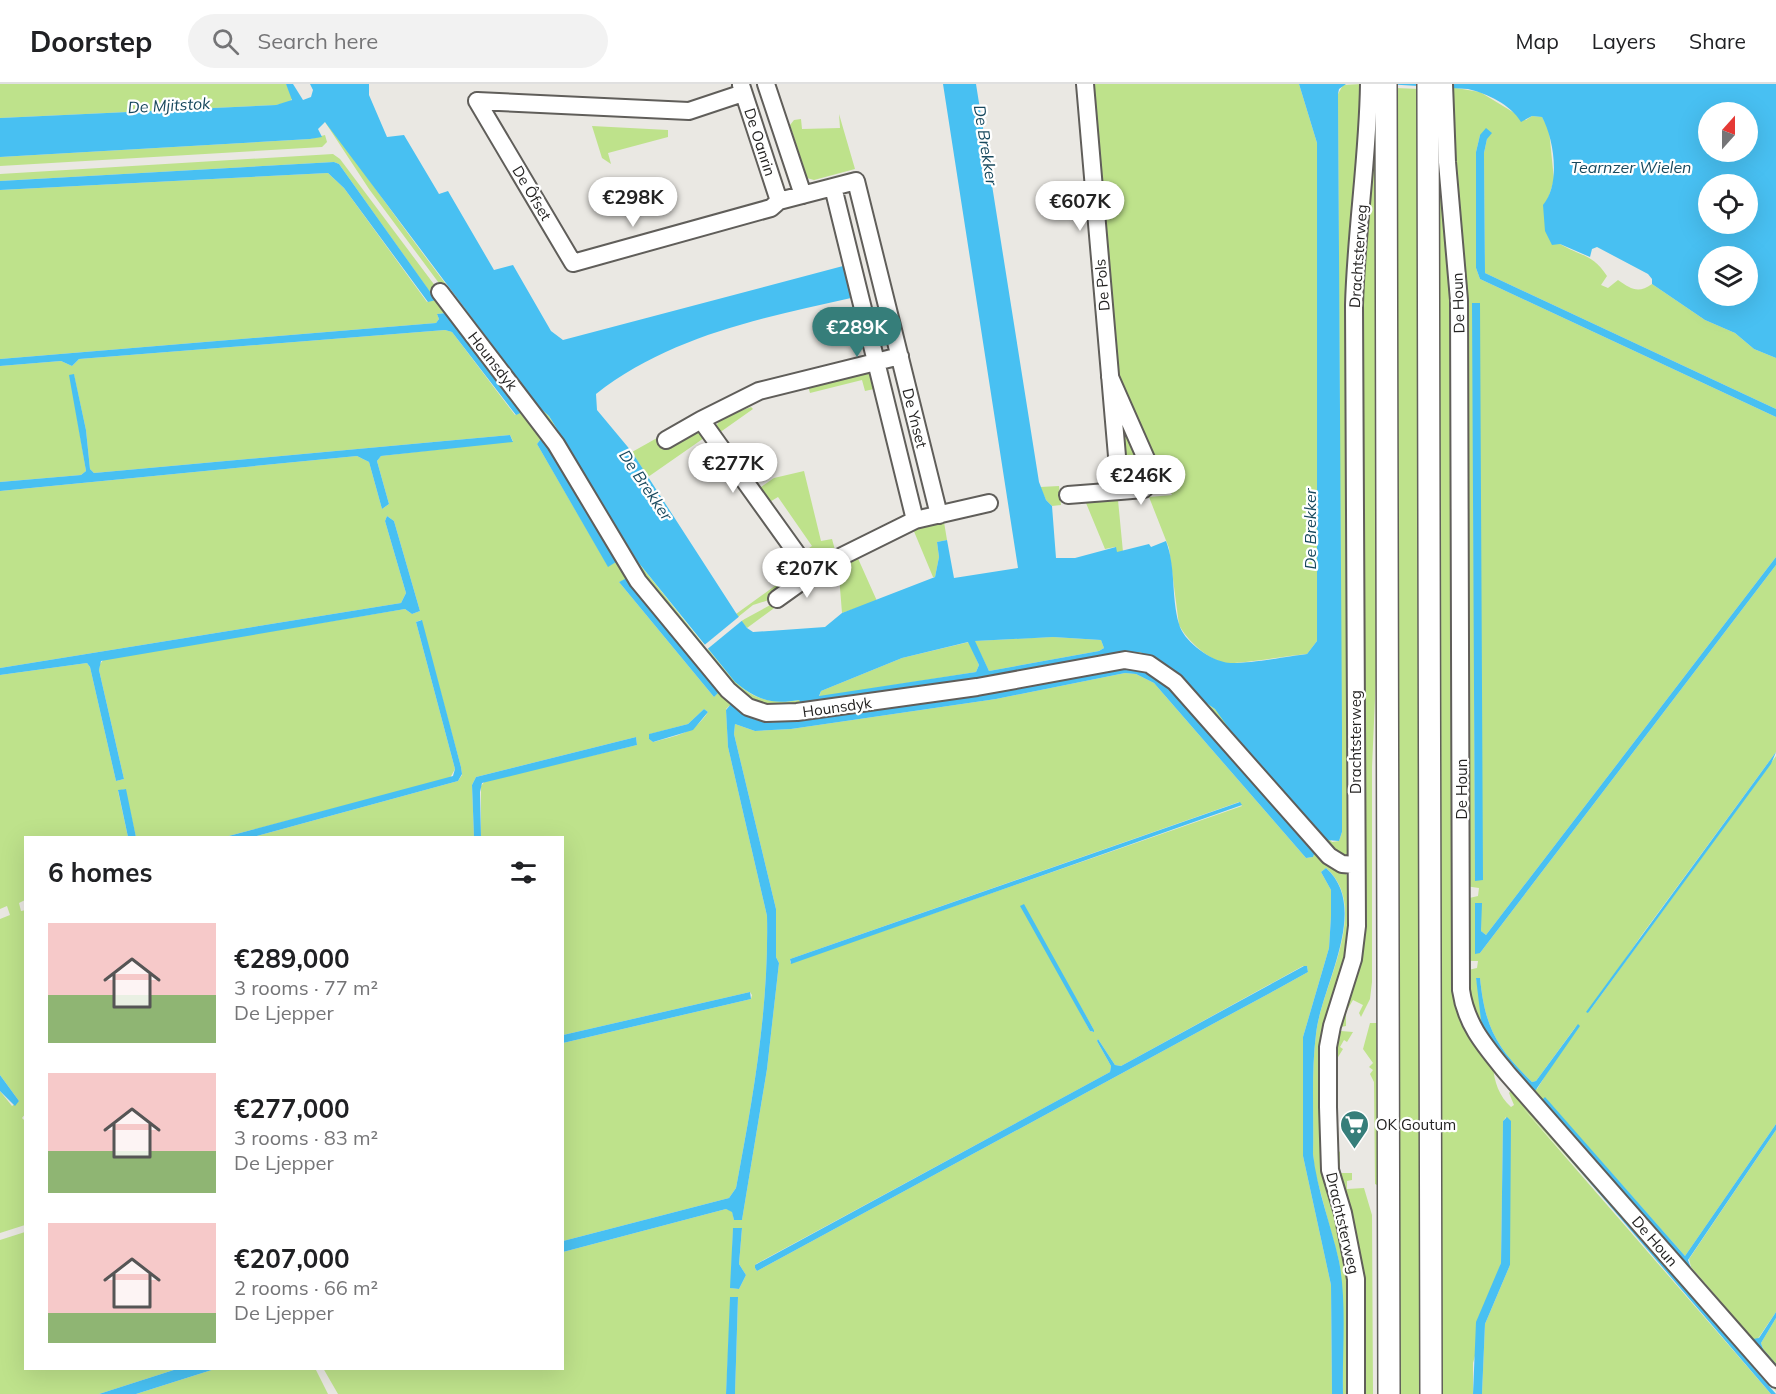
<!DOCTYPE html>
<meta charset="utf-8">
<style>
:root{--surface:#fff;--page:#f2f2f2;--text:#202124;--muted:#757577;--line:#e0e0e0;--accent:#367e7a}
body{margin:0;font-family:Mulish,sans-serif;background:var(--page);color:var(--text);height:100vh;display:flex;flex-direction:column;font-size:22px;white-space:nowrap}
*{box-sizing:border-box;margin:0}
p{font-size:20px;color:var(--muted)}
.icon{flex:none;width:33px;height:33px;fill:none;stroke:currentColor;stroke-width:2;stroke-linecap:round;stroke-linejoin:round}
.map{position:relative;flex:1;overflow:hidden}
.details{position:absolute;left:24px;top:752px;width:540px;height:534px;display:flex;flex-direction:column;background:var(--surface);border-radius:0px;box-shadow:0 6px 24px #0002}
.details>*{flex:none}
.needle{width:39px;rotate:21deg}
.fabs{position:absolute;left:1698px;top:18px;display:grid;gap:12px}
.fabs a{display:grid;place-items:center;width:60px;height:60px;border-radius:50%;background:var(--surface);box-shadow:0 6px 24px #0002;font-size:30px}
.price{position:absolute;translate:-50% -51px;padding:0 14px;border-radius:21px;background:#fff;color:#222;font-size:20px;line-height:39px;filter:drop-shadow(0 2px 3px #0008)}
.price::after{content:'';position:absolute;left:50%;top:36px;width:18px;height:14px;margin-left:-9px;background:inherit;clip-path:polygon(0 0,100% 0,50% 100%)}
.price.selected{background:var(--accent);color:#fff}
ul{padding:0;list-style:none}
li{display:flex;align-items:center;gap:18px;height:150px;padding:0 24px}
li span{display:grid;place-items:center;flex:none;width:168px;height:120px;border-radius:0px;color:#555}
li>.icon{margin-inline-start:auto}
span .icon{width:72px;height:72px;fill:#fffc;stroke-width:1}
li b{font-size:26px}
h2{display:flex;justify-content:space-between;align-items:center;height:72px;padding:0 24px;font-size:26px}
header{display:flex;align-items:center;gap:36px;box-sizing:border-box;height:84px;padding:0 30px;background:var(--surface);border-bottom:2px solid var(--line)}
header strong{font-size:28px}
nav{display:flex;gap:33px;margin-inline-start:auto;font-size:21px}
.search{width:420px;height:54px;background:var(--page);display:flex;align-items:center;gap:15px;box-sizing:border-box;padding:0 21px;border-radius:33px;color:var(--muted);font-size:22px}
.map>svg:first-child{display:block}
</style>
<header>
<strong>Doorstep</strong>
<div class="search"><svg class="icon" aria-label="search" viewBox="0 0 24 24"><circle cx="10" cy="10" r="6"/><path d="M15 15l6 6"/></svg>Search here</div>
<nav><a>Map</a><a>Layers</a><a>Share</a></nav>
</header>
<div class="map">
<svg width="1776" height="1310" viewBox="0 0 1776 1310">
<rect width="100%" height="100%" fill="#eae8e3"/>
<!-- green -->
<path fill="#bee28b" fill-rule="evenodd" d="M0,0H286L293,13L290,18L276,21L0,34Z
M1094,0H1299L1317,59V557L1307,570C1291,571 1236,581 1224,579C1206,574 1187,556 1179,541L1169,464L1149,413L1172,411L1113,278L1117,274L1114,238H1110L1108,222L1113,221L1096,28L1090,12H1095Z
M1361,0L1347,772L1342,775L1161,584L797,626L749,621L704,568L708,565C736,599 750,624 799,616L803,621L1139,568C1170,577 1188,607 1215,625L1332,758L1339,757L1342,748L1338,10L1343,1Z
M1378,3L1379,525L1372,683V898L1370,915L1361,933L1359,929L1363,921L1353,916L1346,928V942L1341,943V947L1353,948L1347,958L1344,956L1340,963L1343,965L1335,978L1334,966L1356,884L1361,199Z
M1450,3L1480,8L1526,36L1532,32L1542,33L1549,46L1554,96L1548,115L1560,160C1580,172 1593,170 1607,192L1601,201L1608,204L1618,196C1631,205 1638,210 1652,200L1705,236L1735,249L1754,265L1776,274V325L1485,189L1484,69L1487,55L1480,51L1476,68V184L1480,195L1776,333V473L1486,851L1481,847L1482,820L1480,869L1776,481V668L1641,852L1588,929L1776,672V1040L1685,1172L1545,1014L1674,1171L1510,986L1467,920L1468,886L1477,884L1478,877H1469L1465,815L1478,812L1479,804L1465,802ZM1473,219H1479L1475,796ZM1476,894H1480C1485,943 1496,963 1532,998L1536,997L1577,941L1537,1005L1487,951Z
M1395,4L1420,5L1422,1310H1396Z
M1440,6L1451,169L1456,881L1493,981C1494,998 1499,1012 1511,1023L1514,1021L1509,1009L1512,1005L1776,1300V1307L1523,1024L1771,1310H1482L1485,1240L1510,1181L1506,1033L1503,1037L1501,1179L1473,1279V1310H1439L1435,119Z
M839,30L855,85L814,96L807,94L790,41L794,36L801,35L802,45L840,44Z
M325,38L330,41C397,137 468,230 539,323L549,332L638,478L704,561L701,564L640,495L546,341L548,335L537,331L369,105Z
M592,42L668,46V53L608,69L611,80L602,74Z
M325,51L327,58L322,63L0,82V73L310,55Z
M333,70L340,75L544,347L572,390L621,478L649,516L730,614L745,625L759,631L793,632L978,605L1127,579L1152,585L1181,609L1307,755L1350,794V859L1348,874L1325,946L1323,1023L1324,1078L1351,1196V1310H1343L1341,1197L1339,1177L1315,1088L1313,1070C1314,1030 1311,989 1316,950C1321,902 1372,824 1326,784L1321,788L1331,806V832L1329,864L1303,953V1072L1331,1201L1332,1310H735L738,1214L731,1213L726,1310H338L323,1284H562L563,1168L726,1125L732,1127L734,1136H742L767,985L779,879L776,873V825L734,650L735,640L755,647L791,645L996,615L1125,589L1136,590L1154,599L1306,774L1313,773L1315,768L1168,601L1156,592L1138,584L1115,583L1031,601L795,637L761,639L729,622L726,625L728,663L767,832C769,924 753,1014 736,1104L729,1114L563,1157V959L751,915L752,911L750,908L563,951L562,753H481V702L485,697L637,661L636,653L476,693L472,701L474,753H253L458,697L462,691L461,683L421,536L416,538L455,685L450,694L225,753H136L125,705L118,707L128,753H26L25,816L19,819L21,827L26,826V1029L22,1034L26,1038L25,1141L0,1149V1007L12,1022L19,1017L0,991V835L10,831L7,822L0,825V591L87,579L90,583L116,697L124,695L99,586L100,580L104,575L405,525L412,530L420,527L394,437L387,432L385,437L406,509L401,519L0,584V407L357,372L369,378L382,425L389,420L377,377L381,372L513,357L510,351L94,389L90,385L86,346L74,291H70L86,387L81,391L0,398V282L61,277L72,282L79,275L445,246L452,248L515,331L523,328L445,229L437,230L439,235L436,239L0,275V106L328,89L344,104L427,218L435,215L339,80L334,78L0,97V90ZM540,356L548,359L570,394L616,478L608,482L537,360ZM627,495L720,606L714,613L619,498ZM704,625L708,628C695,649 676,652 653,658L649,655L650,650L688,640ZM1239,718L1242,722L791,879L790,878V875ZM1022,820L1094,946L1093,948L1090,947ZM1303,882H1307L1308,888L1281,903L757,1187L755,1184L756,1180L1110,988L1111,982L1097,957L1098,955L1115,981L1121,982ZM742,1144L739,1180L746,1191L739,1205L731,1204L733,1145Z
M870,287L874,305L865,307L862,296L810,309L808,302Z
M751,323L753,325L719,349L716,342L721,334Z
M1123,345L1145,388L1138,397L1125,393Z
M699,346L704,354L648,393L632,368L657,354L664,366Z
M804,387L821,457L832,455L835,466L813,475L803,468L812,462L778,413L768,419L758,405L774,394Z
M1059,402L1061,421L1052,422L1046,416L1040,403Z
M1118,416L1123,468L1116,469L1115,463L1105,465L1086,419Z
M944,438L947,456L937,458L939,473L935,493H933L913,445Z
M782,470H788L801,489L772,515L753,521L738,533L736,530L794,488Z
M856,470L877,517L842,529L838,479Z
M774,519L777,522L747,544L741,537Z
M1053,553L1101,556L1104,564L1099,567L989,587L974,557Z
M969,558L979,581L976,588L819,613L821,607L902,574Z
M1370,939H1380L1379,1102L1375,1100L1374,998L1370,990L1373,986L1369,983L1373,979L1363,965Z
M1336,981L1337,1066L1340,1068V1089H1352V1096L1347,1097V1105L1364,1104L1372,1131L1373,1310H1362L1337,1086Z
M1776,1046V1228L1757,1256L1753,1255L1691,1183L1689,1175Z
M25,1148L26,1284H180L99,1310H0V1156Z
M1776,1234V1280L1763,1265L1761,1259Z
M218,1284H315L328,1310H136Z"/>
<!-- water -->
<path fill="#48c0f2" fill-rule="evenodd" d="M286,0H293L303,16L311,13L313,6L310,0H369V11L387,53L404,51L439,110L448,107L494,186L513,181L551,247L563,256L843,182L851,214C762,234 670,252 596,310L597,326L632,368L736,529L747,544L753,548L825,543L842,529L935,493L939,473L937,458L947,456L954,494L1018,484L943,0H976L1039,398L1046,416L1052,422L1056,474H1075L1116,463L1117,468L1149,460L1151,463L1166,457C1176,483 1171,513 1179,540C1183,556 1207,574 1224,578C1237,582 1290,572 1307,570L1317,557V59L1299,0H1346L1339,5L1338,10L1342,643V748L1339,757L1327,756L1310,743L1245,667L1215,625L1199,614L1155,573L1139,568L1005,592L802,621L799,616C772,621 757,616 735,598L638,478L549,332L539,323L325,38L318,45L322,53L310,55L0,73V34L276,21L292,16ZM1053,553L1101,556L1104,564L1099,567L989,587L975,557ZM968,558L979,581L976,588L819,612L821,607L902,574Z
M1385,0H1776V274L1754,265L1735,249L1705,236L1652,200V195L1648,190L1597,163L1592,165L1590,173L1560,160L1552,161L1545,147L1543,121C1561,100 1554,55 1542,33L1532,32L1521,38C1510,20 1488,10 1468,5ZM1708,28H1748V68H1708ZM1708,100H1748V140H1708ZM1708,172H1748V212H1708Z
M1486,44L1492,49L1487,55L1484,69L1485,189L1776,325V333L1480,195L1476,184V68L1480,51Z
M334,78L339,80L436,216L428,218L344,104L328,89L0,106V97Z
M1472,219H1480L1483,796L1475,797Z
M446,229L523,328L516,331L452,248L445,246L79,275L72,282L61,277L0,282V275L436,239L439,235L437,230Z
M74,290L86,346L90,385L94,389L510,351L513,358L381,372L377,377L389,420L382,425L369,378L357,372L0,407V398L81,391L86,387L69,291Z
M540,356H543L570,394L616,478L608,483L537,360Z
M387,432L394,437L420,527L412,530L405,525L101,577L99,586L124,695L116,697L90,583L87,579L0,591V584L401,519L406,509L385,437Z
M1776,473V481L1480,869L1475,870V819H1482L1481,847L1486,851Z
M627,494L720,607L714,613L619,498Z
M422,536L461,683L462,690L458,697L253,753H225L453,692L455,685L416,538Z
M1129,582L1147,587L1168,601L1315,768L1313,773L1306,774L1154,599L1136,590L1125,589L996,615L791,645L755,647L735,640L734,650L776,825V873L779,879L767,985L742,1136H734L732,1128L726,1125L563,1168V1157L729,1114L736,1104C753,1014 769,924 767,832L728,663L726,626L731,620C755,641 765,639 795,637L1031,601Z
M704,625L708,628L693,646L653,658L649,655V650L688,640Z
M636,653L637,661L482,699L480,708L481,753H474L472,701L476,693Z
M1776,668L1771,680L1588,929L1586,928Z
M126,705L136,753H128L118,706Z
M1240,718L1242,721L791,880L790,875Z
M1326,784C1371,824 1321,902 1316,950C1311,989 1314,1030 1313,1070C1317,1106 1331,1141 1339,1177C1347,1219 1342,1267 1343,1310H1332L1331,1201L1303,1072V953L1329,864L1331,832V806L1321,788Z
M1024,820L1094,946V948L1090,947L1020,822Z
M1304,882H1307L1308,888L1281,903L757,1187L755,1184V1181L1110,988L1111,982L1097,957L1098,955L1115,981L1121,982Z
M1476,894H1480C1485,943 1496,963 1532,998L1536,997L1578,940L1580,942L1535,1007L1487,951L1481,936Z
M750,908L751,915L563,959V951Z
M0,991L19,1017L15,1022L0,1007Z
M1545,1013L1685,1172L1776,1040V1046L1688,1176L1691,1184L1753,1255L1759,1254L1776,1228V1234L1761,1259L1763,1265L1776,1280V1286L1542,1016Z
M1520,1017H1522L1776,1310H1771Z
M1507,1033L1511,1037L1510,1181L1485,1240L1482,1310H1473L1476,1238L1501,1179L1503,1037Z
M733,1144H742L739,1180L746,1191L739,1205L730,1204Z
M730,1213H738L735,1310H726Z
M180,1284H218L136,1310H99Z"/>
<!-- pier -->
<path fill="#eae8e3" d="M741,531L744,535L705,567L702,563Z"/>
<g fill="none" stroke-linecap="round" stroke-linejoin="round">
<defs>
<path id="minor" d="M766,0L803,111
M1085,0L1120,407L1144,405L1151,397V386L1110,293
M1444,0L1447,78L1459,216L1461,906C1466,941 1485,962 1507,989L1776,1295
M741,1L779,117
M477,17L573,179L771,124L779,117L856,97L939,431
M477,17L689,27L743,9
M833,103L915,436
M440,208L556,360L638,497L728,606L748,623L766,629L797,628L977,603L1125,576L1149,580L1175,598L1329,772L1342,780L1355,781
M900,272L759,307L701,336L810,488L915,436L989,419
M666,356L701,336
M1068,411L1120,407
M777,515L805,495L810,488
M1356,1310V1195L1343,1129L1330,1086L1328,1023V963L1332,942L1353,875L1357,842L1354,221C1356,147 1368,74 1369,0"/>
<path id="major" d="M1386,0L1389,1310
M1428,0L1431,1310"/>
</defs>
<!-- minor casing -->
<use href="#minor" stroke="#605e5a" stroke-width="20"/>
<!-- major casing -->
<use href="#major" stroke="#605e5a" stroke-width="24"/>
<!-- minor -->
<use href="#minor" stroke="#fff" stroke-width="16"/>
<!-- major -->
<use href="#major" stroke="#fff" stroke-width="21"/>
</g>
<!-- icons -->
<defs>
<symbol id="supermarket-pin" viewBox="-11 -11 22 30"><path d="M0 17L-7.5 6A9.5 9.5 0 1 1 7.5 6Z" fill="#367e7a" stroke="#fff"/><path d="M-6-5.5h2.5l.6 2H6L4.5 2H-2.5L-4.4-4H-6ZM-1.5 3.2a1.3 1.3 0 1 0 .1 0ZM3 3.2a1.3 1.3 0 1 0 .1 0Z" fill="#fff"/></symbol>
</defs>
<g fill-rule="evenodd">
<use href="#supermarket-pin" x="1338" y="1024" width="33" height="45"/>
</g>
<g text-anchor="middle" dominant-baseline="central" stroke-width="4.5" stroke-linejoin="round" paint-order="stroke">
<!-- street labels -->
<g font-size="15" fill="#242322" stroke="#fff">
<text transform="translate(760 58) rotate(72)">De Oanrin</text>
<text transform="translate(532 109) rotate(59)">De Ôfset</text>
<text transform="translate(1358 172) rotate(-86)">Drachtsterweg</text>
<text transform="translate(1102 201) rotate(-95)">De Pols</text>
<text transform="translate(1458 219) rotate(-92)">De Houn</text>
<text transform="translate(493 277) rotate(52)">Hounsdyk</text>
<text transform="translate(915 334) rotate(76)">De Ynset</text>
<text transform="translate(837 623) rotate(-8)">Hounsdyk</text>
<text transform="translate(1355 658) rotate(-90)">Drachtsterweg</text>
<text transform="translate(1461 705) rotate(-90)">De Houn</text>
<text transform="translate(1343 1139) rotate(77)">Drachtsterweg</text>
<text transform="translate(1655 1157) rotate(49)">De Houn</text>
</g>
<!-- poi labels -->
<g font-size="15" fill="#242322" stroke="#fff" text-anchor="start">
<text x="1376" y="1040">OK Goutum</text>
</g>
<!-- water labels -->
<g font-size="16" font-style="italic" fill="#18495e" stroke="#fff">
<text transform="translate(169 21) rotate(-3)">De Mjitstok</text>
<text transform="translate(986 61) rotate(81)">De Brekker</text>
<text x="1631" y="83">Tearnzer Wielen</text>
<text transform="translate(646 401) rotate(56)">De Brekker</text>
<text transform="translate(1310 445) rotate(-90)">De Brekker</text>
</g>
</g>
</svg>
<div class="fabs">
<a><svg class="needle" viewBox="-14 -14 28 28"><path d="M0-13l5 13h-10z" fill="#e53935"/><path d="M0 13l5-13h-10z" fill="#757577"/></svg></a>
<a><svg class="icon" aria-label="locate" viewBox="0 0 24 24"><circle cx="12" cy="12" r="6"/><path d="M12 2v4M12 18v4M2 12h4M18 12h4"/></svg></a>
<a><svg class="icon" aria-label="layers" viewBox="0 0 24 24"><path d="M12 4l9 5-9 5-9-5zM3 14l9 5 9-5"/></svg></a>
</div>
<b class="price" style="left:633px;top:144px">€298K</b>
<b class="price" style="left:1080px;top:148px">€607K</b>
<b class="price selected" style="left:857px;top:274px">€289K</b>
<b class="price" style="left:733px;top:410px">€277K</b>
<b class="price" style="left:1141px;top:422px">€246K</b>
<b class="price" style="left:807px;top:515px">€207K</b>
<section class="details">
<h2>6 homes<svg class="icon" aria-label="filters" viewBox="0 0 24 24"><path d="M4 7h16M4 17h16"/><circle cx="9" cy="7" r="2"/><circle cx="15" cy="17" r="2"/></svg></h2>
<ul>
<li><span style="background:linear-gradient(#f6c9c9 60%,#8fb573 0)"><svg class="icon" aria-label="home" viewBox="0 0 24 24"><path d="M3 11l9-7 9 7M6 9v11h12V9"/></svg></span><div><b>€289,000</b><p>3 rooms · 77 m²</p><p>De Ljepper</p></div></li>
<li><span style="background:linear-gradient(#f6c9c9 65%,#8fb573 0)"><svg class="icon" aria-label="home" viewBox="0 0 24 24"><path d="M3 11l9-7 9 7M6 9v11h12V9"/></svg></span><div><b>€277,000</b><p>3 rooms · 83 m²</p><p>De Ljepper</p></div></li>
<li><span style="background:linear-gradient(#f6c9c9 75%,#8fb573 0)"><svg class="icon" aria-label="home" viewBox="0 0 24 24"><path d="M3 11l9-7 9 7M6 9v11h12V9"/></svg></span><div><b>€207,000</b><p>2 rooms · 66 m²</p><p>De Ljepper</p></div></li>
</ul>
</section>
</div>
